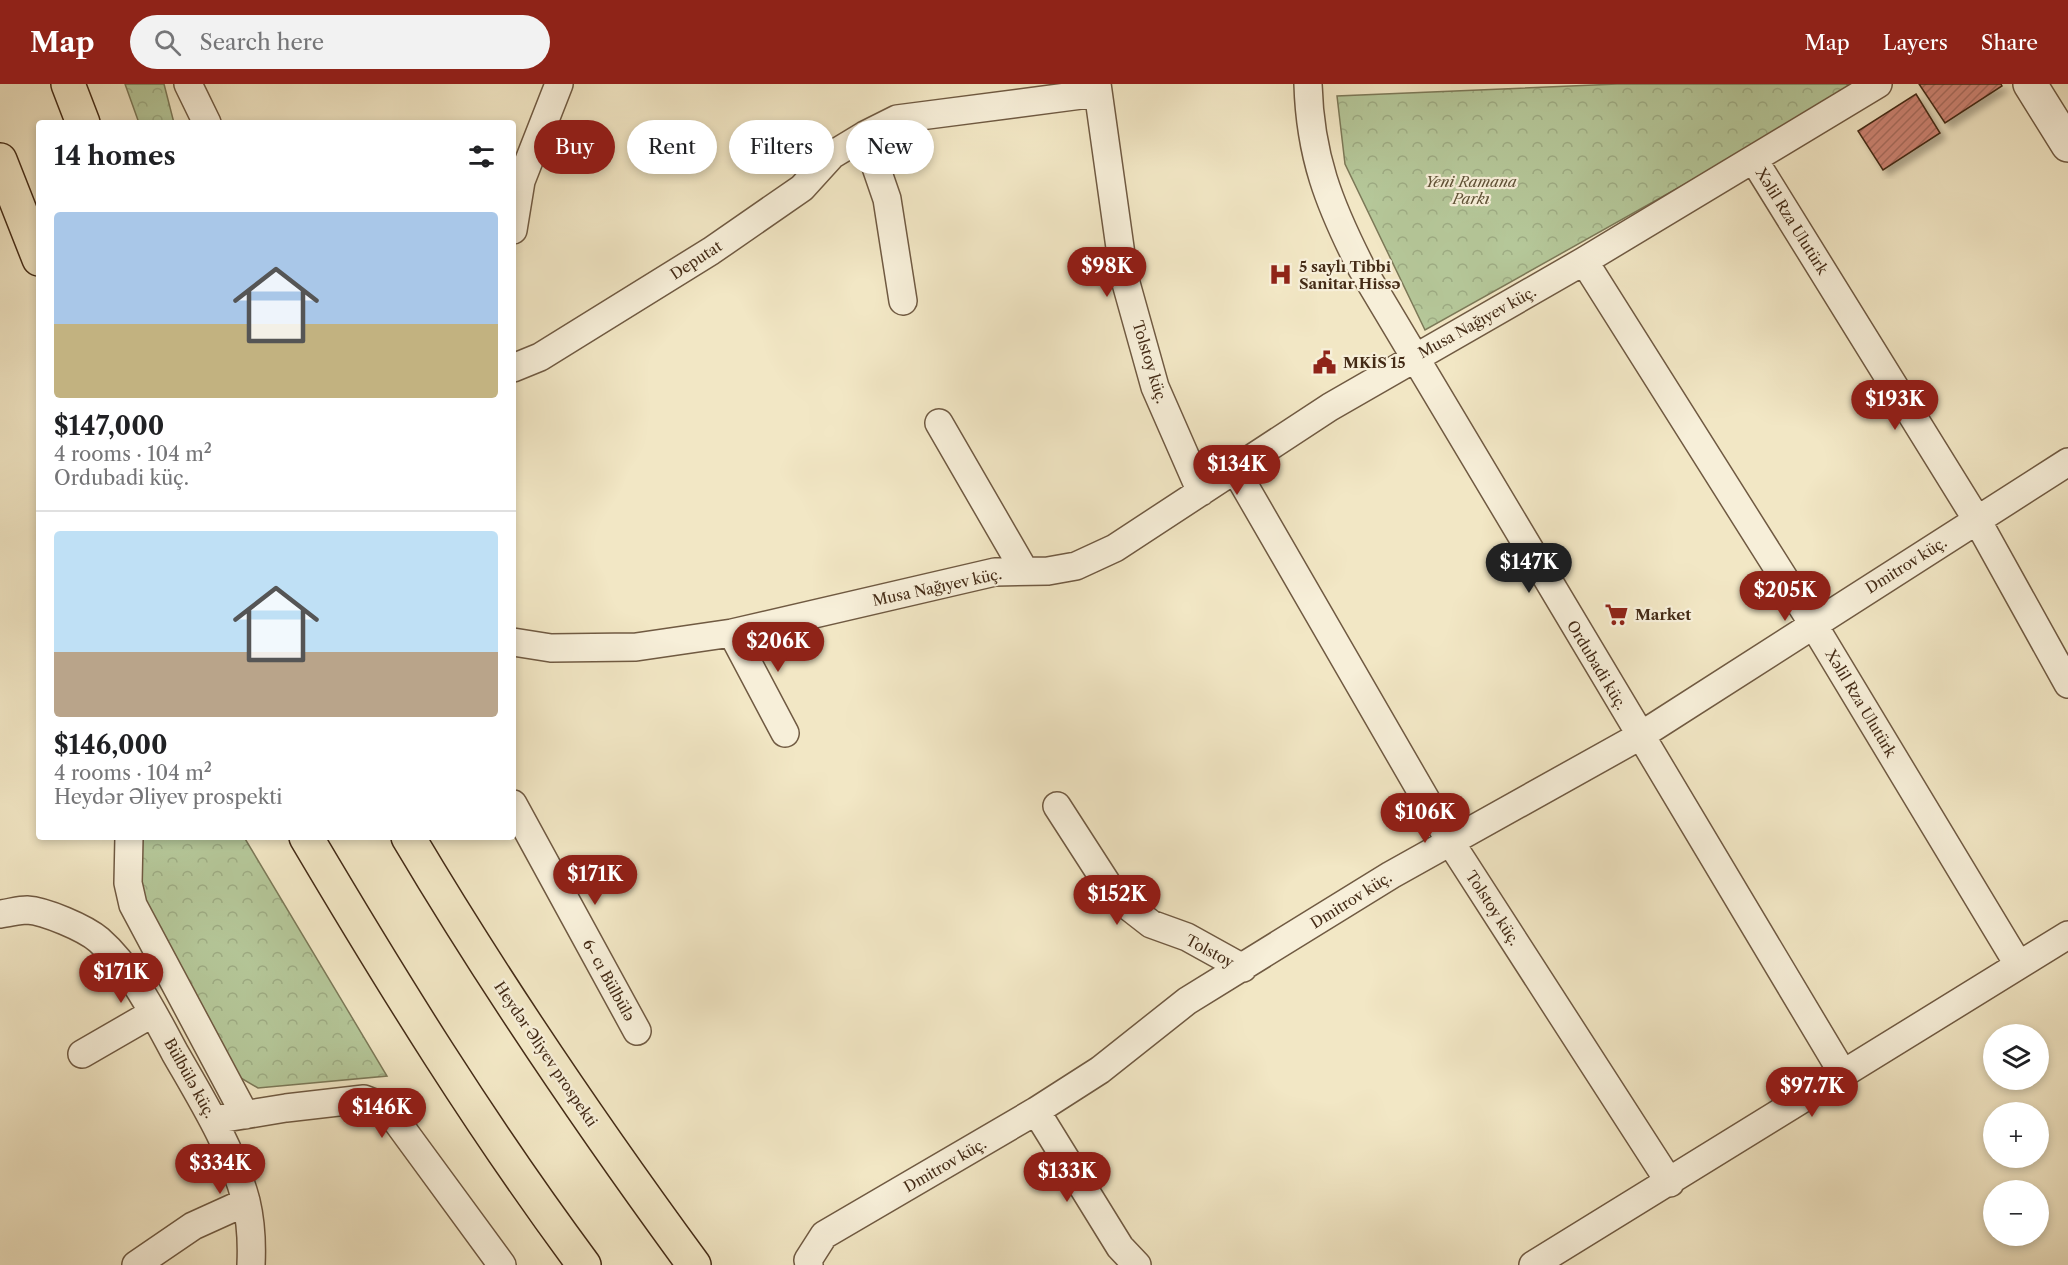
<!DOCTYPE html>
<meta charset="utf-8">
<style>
:root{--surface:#fff;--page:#f2f2f2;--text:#202124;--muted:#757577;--line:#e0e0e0;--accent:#8f2418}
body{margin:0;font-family:"Libre Caslon Text",serif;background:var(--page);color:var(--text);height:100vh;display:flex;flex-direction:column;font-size:22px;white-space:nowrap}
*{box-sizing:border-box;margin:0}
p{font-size:20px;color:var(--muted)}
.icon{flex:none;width:33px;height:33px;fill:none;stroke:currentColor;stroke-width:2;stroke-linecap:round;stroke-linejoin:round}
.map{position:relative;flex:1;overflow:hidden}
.drawer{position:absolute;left:36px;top:36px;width:480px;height:720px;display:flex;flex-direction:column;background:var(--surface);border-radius:6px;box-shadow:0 3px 9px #0003}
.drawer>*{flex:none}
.banner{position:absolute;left:534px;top:36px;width:570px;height:54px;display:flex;gap:12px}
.fabs{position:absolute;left:1983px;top:940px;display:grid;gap:12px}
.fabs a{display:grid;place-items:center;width:66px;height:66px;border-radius:50%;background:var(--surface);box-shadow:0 3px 9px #0003;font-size:30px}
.price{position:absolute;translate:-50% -51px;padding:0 14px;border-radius:21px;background:var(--accent);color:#fff;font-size:20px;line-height:39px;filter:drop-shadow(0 2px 3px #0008)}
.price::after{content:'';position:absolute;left:50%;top:36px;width:18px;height:14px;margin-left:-9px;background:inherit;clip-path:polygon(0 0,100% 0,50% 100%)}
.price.on{background:#222;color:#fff}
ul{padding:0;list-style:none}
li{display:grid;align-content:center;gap:12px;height:318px;padding:0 18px}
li+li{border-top:2px solid var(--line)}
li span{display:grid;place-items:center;height:186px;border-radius:6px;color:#555}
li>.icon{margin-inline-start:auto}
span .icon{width:108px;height:108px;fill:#fffc;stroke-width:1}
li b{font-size:26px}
h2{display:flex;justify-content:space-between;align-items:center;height:72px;padding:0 18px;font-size:26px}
.chip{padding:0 21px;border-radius:27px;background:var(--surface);box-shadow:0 3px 9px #0003;font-size:21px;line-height:54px}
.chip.on{background:var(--accent);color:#fff}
header{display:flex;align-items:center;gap:36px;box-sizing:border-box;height:84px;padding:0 30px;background:var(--accent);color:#fff}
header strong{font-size:28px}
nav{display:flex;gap:33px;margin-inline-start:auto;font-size:21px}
.search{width:420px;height:54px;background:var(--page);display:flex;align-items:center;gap:15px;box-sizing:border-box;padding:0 21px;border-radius:33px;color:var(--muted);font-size:22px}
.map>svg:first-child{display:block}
</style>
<header>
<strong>Map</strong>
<div class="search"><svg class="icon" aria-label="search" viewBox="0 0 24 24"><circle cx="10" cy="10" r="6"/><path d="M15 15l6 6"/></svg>Search here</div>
<nav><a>Map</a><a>Layers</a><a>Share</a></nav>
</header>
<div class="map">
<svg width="2068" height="1181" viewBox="0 0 2068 1181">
<defs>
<pattern id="park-crowns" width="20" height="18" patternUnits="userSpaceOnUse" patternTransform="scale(1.5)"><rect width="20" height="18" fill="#b5c799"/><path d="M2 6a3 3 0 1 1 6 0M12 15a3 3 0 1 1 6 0" fill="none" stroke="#9dab83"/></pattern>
<pattern id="building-hatch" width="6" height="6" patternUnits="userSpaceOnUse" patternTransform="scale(1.5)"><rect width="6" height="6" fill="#ce8575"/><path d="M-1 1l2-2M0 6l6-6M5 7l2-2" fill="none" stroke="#a96d5f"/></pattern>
<filter id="shadow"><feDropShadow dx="5.5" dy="5.5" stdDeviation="3" flood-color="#0004"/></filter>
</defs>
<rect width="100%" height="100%" fill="#f2e7c5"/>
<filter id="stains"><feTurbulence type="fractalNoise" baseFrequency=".00333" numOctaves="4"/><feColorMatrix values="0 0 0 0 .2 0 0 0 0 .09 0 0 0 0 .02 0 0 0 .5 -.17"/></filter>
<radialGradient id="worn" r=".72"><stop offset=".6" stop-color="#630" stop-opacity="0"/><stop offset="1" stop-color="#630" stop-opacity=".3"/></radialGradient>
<!-- park -->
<path fill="url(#park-crowns)" stroke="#7c7958" stroke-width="1.5" d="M125,0H164L174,39H139Z
M1617,0H1846L1856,4L1425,246L1345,80L1337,12Z
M142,753H244L387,992L258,1004L234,990L141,809Z"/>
<!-- building -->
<path fill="url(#building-hatch)" stroke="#442b16" stroke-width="1.5" filter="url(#shadow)" d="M1919,0H2001L2002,2L1945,39Z
M1916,10L1940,49L1883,86L1858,47Z"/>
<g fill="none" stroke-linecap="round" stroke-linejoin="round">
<defs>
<path id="minor" d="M188,0L207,39
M1097,0L1124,192L1155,303L1201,408
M1308,0C1310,72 1329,120 1361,183L1842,988
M865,51L887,115L903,217
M1754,76L1977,436L2068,600
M513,146L521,97L559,0
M1584,177L1813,540L2018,880
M513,284L540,273L711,167L802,104L832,71L865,51L897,35L1097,9
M939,339L1024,486
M1236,387L1451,759L1670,1099
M732,549L785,649
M513,558L551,564L636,563L732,549L995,488L1048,487L1076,482L1115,464L1330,323L1584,177L1878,0
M513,720L637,947
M1057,722L1115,812L1151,840L1187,853L1243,884
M129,753L128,799L133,821L245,1031
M0,830C9,829 19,826 27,826C45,827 85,844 99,856C132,885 154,930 175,969C202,1016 232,1064 246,1117C251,1138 252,1160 251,1181
M82,970L153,929
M1036,1027L1120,1163L1137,1181
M213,1036L286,1024L364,1015L382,1022L395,1035L502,1181
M136,1181L193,1142L246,1118
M809,1181L808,1176L824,1151L1036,1027L1100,986L1187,917L1391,791L1640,652L2068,378
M1533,1181L2068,851"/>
<path id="tertiary" d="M2030,0L2068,61"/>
<path id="motorway" d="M68,0L83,39
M0,76L39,175
M306,753C393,900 482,1044 584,1181
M408,753C496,901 592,1042 694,1181"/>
</defs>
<!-- minor casing -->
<use href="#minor" stroke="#705a42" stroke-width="30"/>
<!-- tertiary casing -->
<use href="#tertiary" stroke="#705a42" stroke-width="36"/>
<!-- motorway casing -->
<use href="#motorway" stroke="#442b16" stroke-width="36"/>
<!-- minor -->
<use href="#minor" stroke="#f7efd9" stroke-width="27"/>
<!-- tertiary -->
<use href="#tertiary" stroke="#f7efd9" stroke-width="33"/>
<!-- motorway -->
<use href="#motorway" stroke="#f2e7c5" stroke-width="33"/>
</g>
<!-- icons -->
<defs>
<symbol id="hospital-bare" viewBox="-9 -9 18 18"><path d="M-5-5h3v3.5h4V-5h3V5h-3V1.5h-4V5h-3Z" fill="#8f2418" stroke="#f7efd9" stroke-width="2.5" paint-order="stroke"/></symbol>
<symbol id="civic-bare" viewBox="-9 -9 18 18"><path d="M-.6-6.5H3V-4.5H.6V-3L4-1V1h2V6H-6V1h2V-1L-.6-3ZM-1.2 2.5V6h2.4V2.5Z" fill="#8f2418" stroke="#f7efd9" stroke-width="2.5" paint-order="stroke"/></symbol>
<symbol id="supermarket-bare" viewBox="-9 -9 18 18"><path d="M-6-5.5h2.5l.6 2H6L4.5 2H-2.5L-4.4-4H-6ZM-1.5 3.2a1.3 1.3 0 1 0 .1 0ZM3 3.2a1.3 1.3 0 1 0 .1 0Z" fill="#8f2418" stroke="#f7efd9" stroke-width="2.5" paint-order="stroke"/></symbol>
</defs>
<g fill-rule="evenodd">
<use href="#hospital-bare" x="1264" y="174" width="33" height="33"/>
<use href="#civic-bare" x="1308" y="262" width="33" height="33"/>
<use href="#supermarket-bare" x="1600" y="514" width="33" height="33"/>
</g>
<g text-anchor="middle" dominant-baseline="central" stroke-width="4.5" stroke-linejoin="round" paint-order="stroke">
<!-- park labels -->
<g font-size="15" font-style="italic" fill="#605237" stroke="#f7efd9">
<text x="1471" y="97">Yeni Ramana<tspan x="1471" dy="17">Parkı</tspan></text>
</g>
<!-- street labels -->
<g font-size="15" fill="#442b16" stroke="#f7efd9">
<text transform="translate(1792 137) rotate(58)">Xəlil Rza Ulutürk</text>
<text transform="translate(696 176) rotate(-33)">Deputat</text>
<text transform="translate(1477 238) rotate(-29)">Musa Nağıyev küç.</text>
<text transform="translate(1150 278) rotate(73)">Tolstoy küç.</text>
<text transform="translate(1906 481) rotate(-32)">Dmitrov küç.</text>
<text transform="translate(937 503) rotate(-12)">Musa Nağıyev küç.</text>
<text transform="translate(1597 581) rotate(59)">Ordubadi küç.</text>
<text transform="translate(1861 619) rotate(59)">Xəlil Rza Ulutürk</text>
<text transform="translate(1351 816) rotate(-32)">Dmitrov küç.</text>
<text transform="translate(1493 824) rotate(57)">Tolstoy küç.</text>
<text transform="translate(1210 867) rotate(28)">Tolstoy</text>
<text transform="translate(609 896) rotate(61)">6- cı Bülbülə</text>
<text transform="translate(546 970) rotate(56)">Heydər Əliyev prospekti</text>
<text transform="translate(190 994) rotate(61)">Bülbülə küç.</text>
<text transform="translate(945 1081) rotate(-30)">Dmitrov küç.</text>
</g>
<!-- poi labels -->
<g font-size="15" font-weight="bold" fill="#442b16" stroke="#f7efd9" text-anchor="start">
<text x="1299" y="182">5 saylı Tibbi<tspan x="1299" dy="17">Sanitar Hissə</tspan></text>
<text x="1343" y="278">MKİS 15</text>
<text x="1635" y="530">Market</text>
</g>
</g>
<rect width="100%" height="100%" filter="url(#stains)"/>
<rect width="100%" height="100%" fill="url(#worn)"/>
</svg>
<div class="fabs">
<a><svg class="icon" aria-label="layers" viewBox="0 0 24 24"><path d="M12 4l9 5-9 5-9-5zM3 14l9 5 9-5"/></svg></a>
<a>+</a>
<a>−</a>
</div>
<b class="price" style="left:1107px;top:214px">$98K</b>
<b class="price" style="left:1895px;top:347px">$193K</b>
<b class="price" style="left:1237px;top:412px">$134K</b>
<b class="price on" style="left:1529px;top:510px">$147K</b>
<b class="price" style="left:1785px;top:538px">$205K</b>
<b class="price" style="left:778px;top:589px">$206K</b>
<b class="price" style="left:1425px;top:760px">$106K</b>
<b class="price" style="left:595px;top:822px">$171K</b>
<b class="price" style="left:1117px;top:842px">$152K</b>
<b class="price" style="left:121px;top:920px">$171K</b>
<b class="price" style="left:1812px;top:1034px">$97.7K</b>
<b class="price" style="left:382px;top:1055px">$146K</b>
<b class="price" style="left:220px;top:1111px">$334K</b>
<b class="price" style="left:1067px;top:1119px">$133K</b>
<div class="banner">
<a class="chip on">Buy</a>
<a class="chip">Rent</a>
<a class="chip">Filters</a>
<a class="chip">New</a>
</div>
<section class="drawer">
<h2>14 homes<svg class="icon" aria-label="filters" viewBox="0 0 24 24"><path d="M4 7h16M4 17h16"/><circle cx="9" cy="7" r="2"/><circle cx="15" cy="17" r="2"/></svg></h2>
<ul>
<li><span style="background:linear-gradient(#a9c7e8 60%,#c2b280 0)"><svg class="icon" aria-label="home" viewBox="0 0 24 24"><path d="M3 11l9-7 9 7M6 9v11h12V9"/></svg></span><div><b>$147,000</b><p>4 rooms · 104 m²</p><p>Ordubadi küç.</p></div></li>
<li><span style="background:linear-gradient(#bfe0f5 65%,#b9a48a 0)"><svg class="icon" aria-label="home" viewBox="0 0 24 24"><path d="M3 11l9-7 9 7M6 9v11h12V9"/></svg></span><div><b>$146,000</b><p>4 rooms · 104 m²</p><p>Heydər Əliyev prospekti</p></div></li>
</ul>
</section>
</div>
